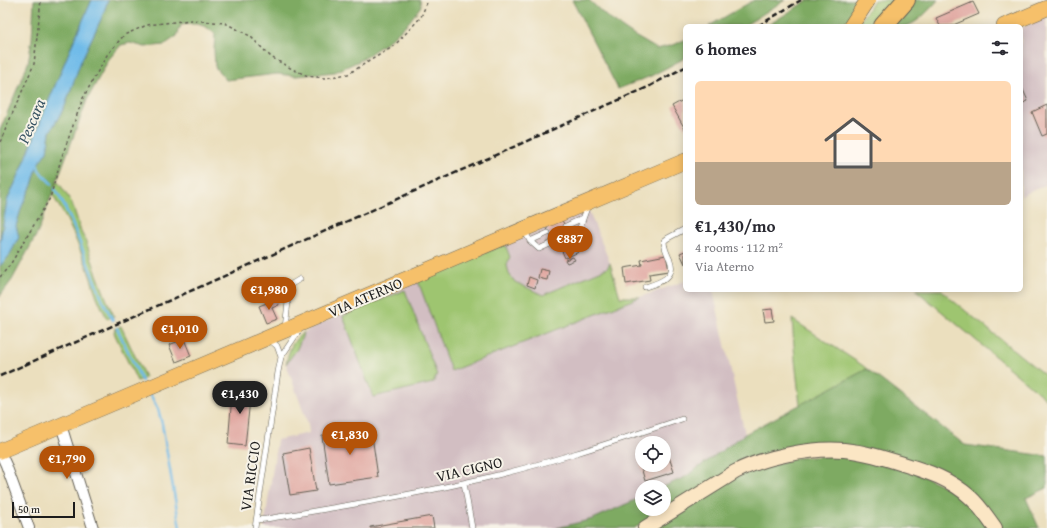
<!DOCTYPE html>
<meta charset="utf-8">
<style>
:root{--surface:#fff;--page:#f2f2f3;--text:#2b2b33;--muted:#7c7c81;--accent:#b45309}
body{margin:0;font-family:"Gentium Book Plus",serif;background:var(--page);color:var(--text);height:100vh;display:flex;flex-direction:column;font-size:15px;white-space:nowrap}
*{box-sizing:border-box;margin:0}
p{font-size:13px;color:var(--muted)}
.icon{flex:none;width:22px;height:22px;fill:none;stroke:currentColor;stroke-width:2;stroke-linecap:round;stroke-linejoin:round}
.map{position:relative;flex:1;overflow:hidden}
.drawer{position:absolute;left:683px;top:24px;width:340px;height:268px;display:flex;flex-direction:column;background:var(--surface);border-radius:6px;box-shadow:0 2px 10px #0003}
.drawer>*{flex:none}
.tools{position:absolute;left:635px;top:436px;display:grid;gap:8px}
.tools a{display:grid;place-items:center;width:36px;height:36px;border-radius:50%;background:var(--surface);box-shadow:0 2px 10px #0003;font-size:20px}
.scale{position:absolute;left:12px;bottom:10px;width:63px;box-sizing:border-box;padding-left:4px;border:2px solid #1c1c1c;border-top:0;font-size:11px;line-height:14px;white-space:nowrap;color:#1c1c1c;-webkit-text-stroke:3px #f7f3e8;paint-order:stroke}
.price{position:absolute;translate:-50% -34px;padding:0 9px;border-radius:14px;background:var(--accent);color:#fff;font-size:13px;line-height:26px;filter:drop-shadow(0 1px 2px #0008)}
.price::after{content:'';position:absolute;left:50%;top:24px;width:12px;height:9px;margin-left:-6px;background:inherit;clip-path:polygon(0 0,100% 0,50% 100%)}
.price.selected{background:#222;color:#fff}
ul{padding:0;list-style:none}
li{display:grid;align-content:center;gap:8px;height:212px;padding:0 12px}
li span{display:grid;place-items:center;height:124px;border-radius:6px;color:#555}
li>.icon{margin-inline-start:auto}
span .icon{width:72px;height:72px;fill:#fffc;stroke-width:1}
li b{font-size:17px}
h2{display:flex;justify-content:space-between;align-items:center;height:48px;padding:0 12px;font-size:17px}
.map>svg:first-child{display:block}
</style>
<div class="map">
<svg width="1047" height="528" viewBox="0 0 1047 528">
<rect width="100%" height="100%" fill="#f7f3e8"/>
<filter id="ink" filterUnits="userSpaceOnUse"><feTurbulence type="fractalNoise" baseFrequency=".025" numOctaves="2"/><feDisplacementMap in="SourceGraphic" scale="8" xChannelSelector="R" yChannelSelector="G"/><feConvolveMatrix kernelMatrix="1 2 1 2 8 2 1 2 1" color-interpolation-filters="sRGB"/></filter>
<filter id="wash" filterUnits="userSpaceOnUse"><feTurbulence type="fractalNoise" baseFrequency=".012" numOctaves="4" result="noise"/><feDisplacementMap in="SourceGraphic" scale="16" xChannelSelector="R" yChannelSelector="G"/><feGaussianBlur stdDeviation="0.9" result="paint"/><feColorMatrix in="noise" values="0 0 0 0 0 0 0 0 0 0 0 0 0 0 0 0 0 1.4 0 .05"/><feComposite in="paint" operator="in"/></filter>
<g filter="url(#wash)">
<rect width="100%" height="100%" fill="#ebdfbe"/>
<!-- industrial -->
<path fill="#d2bec2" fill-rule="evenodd" d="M1046,17L1047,184L1021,196V28Z
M588,209L610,263L620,297H640L685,281V290H713L745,434L685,477L663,487H642V497L593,519L557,528H264L277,440L309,433L308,424L286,364L290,349L298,337L311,328L319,324ZM642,443H664V465H642Z"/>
<!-- green -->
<path fill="#9ec570" stroke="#5d7046" d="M874,0H899L876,26H857Z
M57,181L61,186L72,203L82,234L86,241L95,269L108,303L114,316L107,319L97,297L87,267L74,235L67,220L52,194Z
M505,244L510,257L507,265L509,274L515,282L543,295L607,268L610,263L620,297H640L451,371L418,281Z
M405,290L437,375L433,383L373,397L343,316Z
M916,290H942L951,299L1047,377V400Z
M792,319L862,365L867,369L800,405L795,360Z
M121,326L145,377C143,380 140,380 137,381L115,335L114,332L115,329Z
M304,332L297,349L286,364C289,349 292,341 304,332Z"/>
<!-- forest -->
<path fill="#7eaa62" stroke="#4d633f" d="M34,0H92L74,40L47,105L23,166L7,201L0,242V130L28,63L32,39Z
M108,0H420L421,6L409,22L386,43L359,61L335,72L296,76L277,74L226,80L215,67L214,50L215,34C202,23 197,23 181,25L177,36L164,45L145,47L130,43L121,45L109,59L87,100L38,232L12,280L0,296V266L9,256L19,237L16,226L22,206L32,185L38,164L47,151L50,132L65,106L81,61L102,17Z
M572,0H589L607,17L633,35L657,49L676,44L685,39V58L651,76L618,89Z
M754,0H785L744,26H709Z
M808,0H866L848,26H767Z
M914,0H938C931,8 917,24 906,26C902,27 895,26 890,26Z
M867,369L965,445L1047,456V488L1026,498L1039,528H1000L935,470L793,449L634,528H557L593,519L642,497V509H664L663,487L685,477L745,434Z
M844,455L914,472L957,492L990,528H654L737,476L795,458Z"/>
<!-- water -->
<path fill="#70bbe9" stroke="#466c82" d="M92,0H108L102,17L81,61L65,106L50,132L47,151L38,164L32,185L22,206L16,226L19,237L9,256L0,266V242L7,201L23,166L47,105L74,40Z"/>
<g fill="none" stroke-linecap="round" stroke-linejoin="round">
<!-- stream -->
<path stroke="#70bbe9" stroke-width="2.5" d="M37,163L39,170L43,175L52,184
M55,189C80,230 89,279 113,320
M117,328L142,381
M150,394L158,409L162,424L180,528"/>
</g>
<g id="blocks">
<!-- building -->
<path fill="#e0a49e" d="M973,2L979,14L951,26H940L936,18Z
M1021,85L1028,101L1021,104Z
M685,99V129L672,106Z
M1047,105V134L1042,136L1032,112Z
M562,220L571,240L555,246L546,226Z
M575,243L579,252L565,258L561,249Z
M685,251V264L680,253Z
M666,255L669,271L649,274L650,280L626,284L624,268L642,265L641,260Z
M573,257L575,260L567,263L565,260Z
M540,269L549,271L547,280L538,278Z
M529,277L537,280L535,288L527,285Z
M277,299L279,305L272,308L277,319L266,323L259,306Z
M772,309L774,321L765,322L763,310Z
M184,339L191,356L176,362L169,345Z
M243,385L249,386L252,389L255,393L256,397V400H250L245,446L228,444L232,395L235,390L237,387Z
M371,429L378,477L329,484L322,436Z
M309,448L316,491L290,495L283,453Z
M667,451L674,472L645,481L639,460L642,459V465H664V452Z
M432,516L434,528H370V527Z"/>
</g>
</g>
<g filter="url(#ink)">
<use href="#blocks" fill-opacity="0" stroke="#646055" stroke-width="1"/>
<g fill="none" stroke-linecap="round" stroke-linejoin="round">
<defs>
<path id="lane" d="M566,226L583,218
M524,230L530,241L539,249L552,243
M570,236L578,233L588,205
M530,241L548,233
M645,287C658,283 677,278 670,260C667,254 664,248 664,241L668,238L685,229
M285,328L290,285L300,279
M270,340L277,346L281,357
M464,483L472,528
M256,520L266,519C332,508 398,498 463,483C538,467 610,443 682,419
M255,528L278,372L281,357L300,329"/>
<path id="street" d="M61,425L93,528
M0,452L6,465L29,528"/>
<path id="secondary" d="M645,528L735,472C764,457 812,447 844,450C865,452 884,458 903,464C929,472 950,479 970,497C980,506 988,518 995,528"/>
<path id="primary" d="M851,26L868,0
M1004,26L1047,8
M0,451L685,161"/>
<path id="highway" d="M883,26L906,0"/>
</defs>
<!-- lane casing -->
<use href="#lane" stroke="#646055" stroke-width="6"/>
<!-- street casing -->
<use href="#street" stroke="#646055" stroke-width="12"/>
<!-- secondary casing -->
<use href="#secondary" stroke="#646055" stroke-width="16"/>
<!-- primary casing -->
<use href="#primary" stroke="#646055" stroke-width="16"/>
<!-- highway casing -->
<use href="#highway" stroke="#646055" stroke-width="20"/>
<!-- path -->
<path stroke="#646055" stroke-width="1.5" stroke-dasharray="3 3" stroke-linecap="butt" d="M0,142L34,64L41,0
M0,277L10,265L50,198L61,159L83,98L107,55L124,35L147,25L191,20L225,23L250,36L271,57L292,69L308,76L325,78L348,74L394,46L421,17L428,0"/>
<!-- lane -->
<use href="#lane" stroke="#fff" stroke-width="5"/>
<!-- street -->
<use href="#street" stroke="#fff" stroke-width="10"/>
<!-- secondary -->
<use href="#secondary" stroke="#fbe6c4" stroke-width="14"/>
<!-- primary -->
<use href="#primary" stroke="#f6c06b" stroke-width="15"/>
<!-- highway -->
<use href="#highway" stroke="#f6c06b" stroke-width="18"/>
<!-- rail -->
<path stroke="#1c1c1c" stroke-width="2.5" stroke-dasharray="6 3" stroke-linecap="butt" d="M758,26L801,0
M0,376L648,87L685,67"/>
</g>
</g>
<g text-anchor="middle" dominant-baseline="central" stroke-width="4" stroke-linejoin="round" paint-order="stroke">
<!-- street labels -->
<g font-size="15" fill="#1c1c1c" stroke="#f7f3e8">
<text transform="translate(365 297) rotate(-23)">VIA ATERNO</text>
<text transform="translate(469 469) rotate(-13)">VIA CIGNO</text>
<text transform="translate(250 476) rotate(-82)">VIA RICCIO</text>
</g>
<!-- water labels -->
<g font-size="16" font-style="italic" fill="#395464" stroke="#f7f3e8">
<text transform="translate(31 121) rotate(-67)">Pescara</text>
</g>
</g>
</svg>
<div class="tools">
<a><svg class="icon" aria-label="locate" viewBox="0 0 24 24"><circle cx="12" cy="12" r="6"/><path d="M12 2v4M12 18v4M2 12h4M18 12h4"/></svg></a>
<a><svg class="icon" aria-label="layers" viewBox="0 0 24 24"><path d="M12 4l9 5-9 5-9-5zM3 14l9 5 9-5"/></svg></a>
</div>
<div class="scale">50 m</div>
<b class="price" style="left:570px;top:260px">€887</b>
<b class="price" style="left:269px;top:311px">€1,980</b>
<b class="price" style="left:180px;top:350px">€1,010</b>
<b class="price selected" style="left:240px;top:415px">€1,430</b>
<b class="price" style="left:350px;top:456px">€1,830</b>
<b class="price" style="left:67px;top:480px">€1,790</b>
<section class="drawer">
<h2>6 homes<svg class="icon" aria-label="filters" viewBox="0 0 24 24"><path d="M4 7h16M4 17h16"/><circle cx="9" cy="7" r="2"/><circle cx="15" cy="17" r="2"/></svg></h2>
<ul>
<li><span style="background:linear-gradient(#ffd9b3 65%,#b9a48a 0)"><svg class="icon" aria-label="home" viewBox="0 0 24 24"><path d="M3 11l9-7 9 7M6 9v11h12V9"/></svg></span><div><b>€1,430/mo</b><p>4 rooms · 112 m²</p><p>Via Aterno</p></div></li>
</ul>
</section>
</div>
